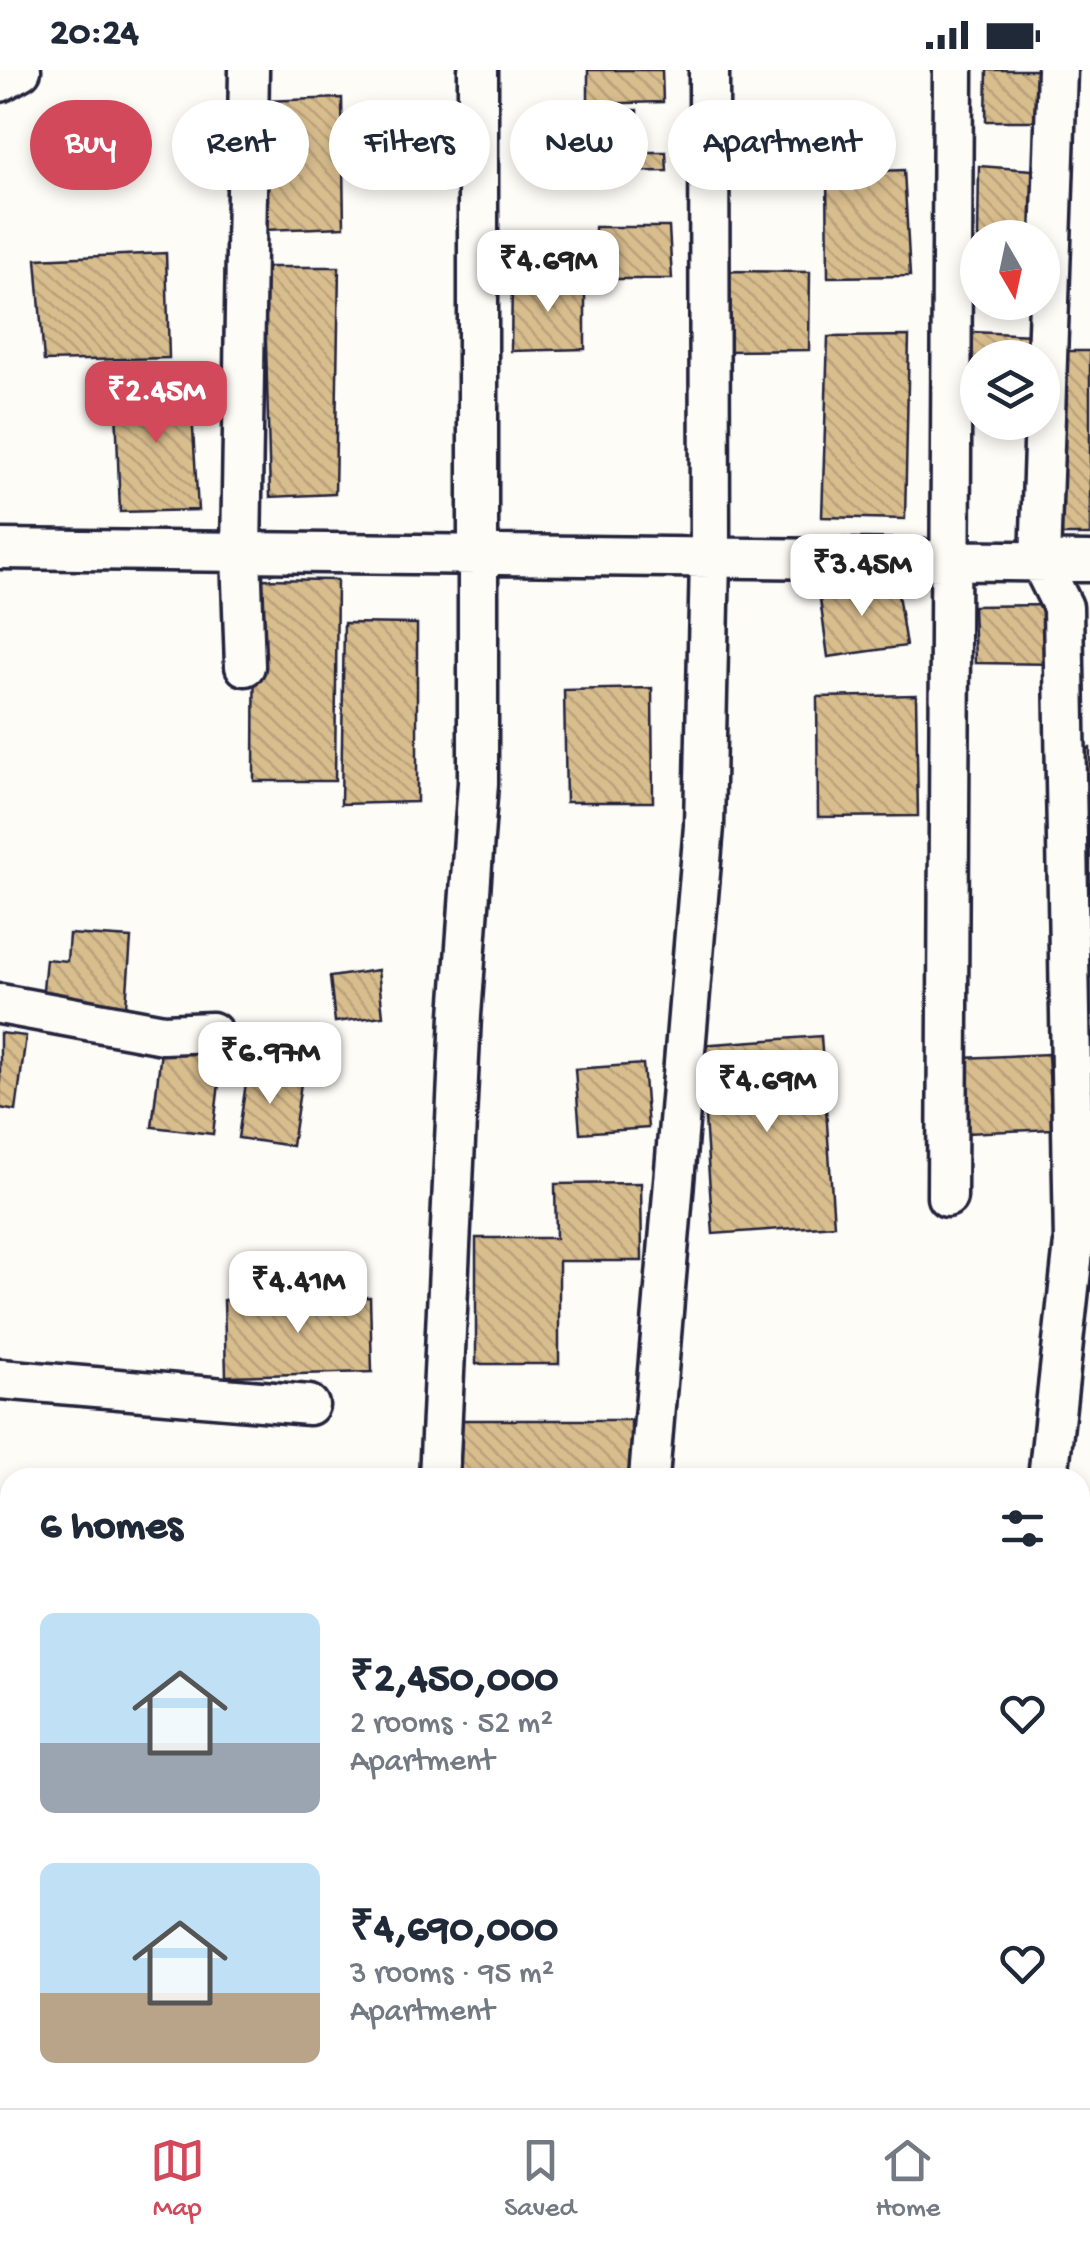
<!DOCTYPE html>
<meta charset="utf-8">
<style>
:root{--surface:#fff;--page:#f6f6f7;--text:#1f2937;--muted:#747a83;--line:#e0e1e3;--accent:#d1495b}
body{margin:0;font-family:"Gochi Hand",sans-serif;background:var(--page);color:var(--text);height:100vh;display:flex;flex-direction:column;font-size:38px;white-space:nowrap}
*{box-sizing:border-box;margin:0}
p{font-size:32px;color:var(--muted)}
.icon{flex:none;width:55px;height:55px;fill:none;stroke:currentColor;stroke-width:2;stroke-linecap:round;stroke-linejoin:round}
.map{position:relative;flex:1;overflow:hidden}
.panel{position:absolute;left:0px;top:1398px;width:1090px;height:642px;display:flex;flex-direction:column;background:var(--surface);border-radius:30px 30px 0 0;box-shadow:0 5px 15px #0003}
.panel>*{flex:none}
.hud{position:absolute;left:30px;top:30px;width:1030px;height:90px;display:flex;gap:20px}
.needle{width:65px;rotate:171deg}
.controls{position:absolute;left:960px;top:150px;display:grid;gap:20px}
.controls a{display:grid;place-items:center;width:100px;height:100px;border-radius:50%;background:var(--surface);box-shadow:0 5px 15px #0003;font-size:50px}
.price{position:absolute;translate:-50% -85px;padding:0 22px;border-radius:20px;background:#fff;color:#222;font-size:32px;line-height:65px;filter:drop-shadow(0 2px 5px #0008)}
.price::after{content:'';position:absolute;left:50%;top:60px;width:30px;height:22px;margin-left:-15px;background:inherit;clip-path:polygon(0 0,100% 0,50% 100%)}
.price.on{background:var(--accent);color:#fff}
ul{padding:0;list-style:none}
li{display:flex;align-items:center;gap:30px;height:250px;padding:0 40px}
li span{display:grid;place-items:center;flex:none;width:280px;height:200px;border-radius:15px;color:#555}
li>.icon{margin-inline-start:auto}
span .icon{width:120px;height:120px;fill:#fffc;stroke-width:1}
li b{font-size:42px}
h2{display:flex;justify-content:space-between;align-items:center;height:120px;padding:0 40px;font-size:42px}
.tag{padding:0 35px;border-radius:45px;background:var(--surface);box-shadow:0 5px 15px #0003;font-size:35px;line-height:90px}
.tag.on{background:var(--accent);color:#fff}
.status{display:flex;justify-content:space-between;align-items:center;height:70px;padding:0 50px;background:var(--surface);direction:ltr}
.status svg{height:28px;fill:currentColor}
.dock{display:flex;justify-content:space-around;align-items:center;height:140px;border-top:2px solid var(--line);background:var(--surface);font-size:28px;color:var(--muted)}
.dock a{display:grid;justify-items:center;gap:5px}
.dock .on{color:var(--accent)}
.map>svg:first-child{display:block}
</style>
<div class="status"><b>20:24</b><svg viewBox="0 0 49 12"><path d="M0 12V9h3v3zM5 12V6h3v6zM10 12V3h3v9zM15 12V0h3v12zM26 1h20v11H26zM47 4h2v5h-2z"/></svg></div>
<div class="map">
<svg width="1090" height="2038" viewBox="0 0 1090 2038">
<defs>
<pattern id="building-back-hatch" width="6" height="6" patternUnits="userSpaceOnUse" patternTransform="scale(2.5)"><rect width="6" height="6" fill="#d8bd8d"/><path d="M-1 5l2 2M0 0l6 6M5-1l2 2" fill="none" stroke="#b9a27b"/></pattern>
</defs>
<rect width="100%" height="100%" fill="#fdfcf7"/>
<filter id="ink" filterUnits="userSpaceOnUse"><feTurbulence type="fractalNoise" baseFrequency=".01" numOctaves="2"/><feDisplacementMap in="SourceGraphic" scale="20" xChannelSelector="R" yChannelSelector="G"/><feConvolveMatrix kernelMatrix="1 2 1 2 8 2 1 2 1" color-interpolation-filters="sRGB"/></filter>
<g filter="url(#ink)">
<!-- building -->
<path fill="url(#building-back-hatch)" stroke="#22223b" stroke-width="2.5" d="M588,0H662L663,32L588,34Z
M987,0H1049L1045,51H986Z
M342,28L344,157L264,160V31Z
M637,40L638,82H666L667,101L590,102V66H607L606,41Z
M979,96L1046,101L1045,167L978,168Z
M904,100L910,206L828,207L827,103Z
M595,157H669L672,209H597Z
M166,183L169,288L44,291L36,189Z
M264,197H339L335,424L270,427Z
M724,201L810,202L809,280L726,281Z
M585,208V279L511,281L512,210Z
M973,262L1032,265L1031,288H978V333H970Z
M909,266L905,449L822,447L828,267Z
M1064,281H1090V465H1060Z
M115,311H190L198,440L120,442Z
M255,509L337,510L335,711H254Z
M896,511L906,576L828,587L819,522Z
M1057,535L1059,594L975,593L973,536Z
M344,553L417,554V732L341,734Z
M652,618L653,732H566L564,620Z
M916,625L918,746L818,747L817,627Z
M1069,678H1090V822H1072Z
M69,864L131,868L126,936L42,930L46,889L67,891Z
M378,900L383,946L335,952L330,907Z
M0,963L26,966L16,1041L0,1038Z
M163,964L224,971L213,1064L152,1057Z
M821,966L834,1155L713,1164L700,975Z
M1048,984L1052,1059L967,1063L963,988Z
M643,994L648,1058L580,1063L575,999Z
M248,999L302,1006L292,1076L238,1068Z
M641,1113L642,1191H559V1294H476V1168H556L555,1114Z
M370,1227L372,1302L226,1306L224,1230Z
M457,1350H631V1408H457Z
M0,1630H10V1698H0Z"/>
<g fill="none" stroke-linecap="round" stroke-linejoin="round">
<defs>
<path id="minor" d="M0,12L21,0
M0,479L1090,492
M245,596L241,483L249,0
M0,934L163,964L212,962
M947,1127L953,0
M0,1309L309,1335
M439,1408L461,945L478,713V0
M649,1408L704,756L710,489L709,0
M1048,1408L1074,1173L1063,537L1040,491L1057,0
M0,1522H10
M0,1790L10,1791
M1080,1933L1090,1932"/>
</defs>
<!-- minor casing -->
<use href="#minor" stroke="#22223b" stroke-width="45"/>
<!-- minor -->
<use href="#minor" stroke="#fdfcf7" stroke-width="38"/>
</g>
</g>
</svg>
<div class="controls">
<a><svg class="needle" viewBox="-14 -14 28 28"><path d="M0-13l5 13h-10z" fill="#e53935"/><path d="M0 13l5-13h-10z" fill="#747a83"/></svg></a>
<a><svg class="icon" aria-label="layers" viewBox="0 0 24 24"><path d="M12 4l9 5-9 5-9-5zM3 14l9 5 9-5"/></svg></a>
</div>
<b class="price" style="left:548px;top:245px">₹4.69M</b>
<b class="price on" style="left:156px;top:376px">₹2.45M</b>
<b class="price" style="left:862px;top:549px">₹3.45M</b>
<b class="price" style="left:270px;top:1037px">₹6.97M</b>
<b class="price" style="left:767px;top:1065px">₹4.69M</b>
<b class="price" style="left:298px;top:1266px">₹4.41M</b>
<div class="hud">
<a class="tag on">Buy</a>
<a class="tag">Rent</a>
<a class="tag">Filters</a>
<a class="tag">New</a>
<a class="tag">Apartment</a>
</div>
<section class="panel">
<h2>6 homes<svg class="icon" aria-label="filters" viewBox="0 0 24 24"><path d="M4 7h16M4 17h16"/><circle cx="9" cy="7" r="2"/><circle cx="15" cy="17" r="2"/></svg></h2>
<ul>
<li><span style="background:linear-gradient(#bfe0f5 65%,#9aa5b1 0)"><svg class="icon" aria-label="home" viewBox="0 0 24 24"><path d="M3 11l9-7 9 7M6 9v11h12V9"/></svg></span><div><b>₹2,450,000</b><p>2 rooms · 52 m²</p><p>Apartment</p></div><svg class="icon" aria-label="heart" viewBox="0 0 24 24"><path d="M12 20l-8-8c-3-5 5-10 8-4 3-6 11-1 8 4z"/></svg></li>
<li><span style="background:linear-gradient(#bfe0f5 65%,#b9a48a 0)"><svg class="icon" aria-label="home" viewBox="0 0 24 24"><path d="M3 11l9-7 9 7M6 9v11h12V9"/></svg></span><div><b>₹4,690,000</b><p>3 rooms · 95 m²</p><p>Apartment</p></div><svg class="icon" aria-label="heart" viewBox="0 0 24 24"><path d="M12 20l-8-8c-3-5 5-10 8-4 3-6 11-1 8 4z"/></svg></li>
</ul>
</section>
</div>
<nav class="dock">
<a class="on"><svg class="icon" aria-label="map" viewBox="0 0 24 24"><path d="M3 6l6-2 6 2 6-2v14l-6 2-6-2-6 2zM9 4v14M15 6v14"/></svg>Map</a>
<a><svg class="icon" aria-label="saved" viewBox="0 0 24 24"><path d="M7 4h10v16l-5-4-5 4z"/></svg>Saved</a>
<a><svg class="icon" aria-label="home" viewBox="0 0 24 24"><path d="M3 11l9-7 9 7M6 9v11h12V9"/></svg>Home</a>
</nav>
